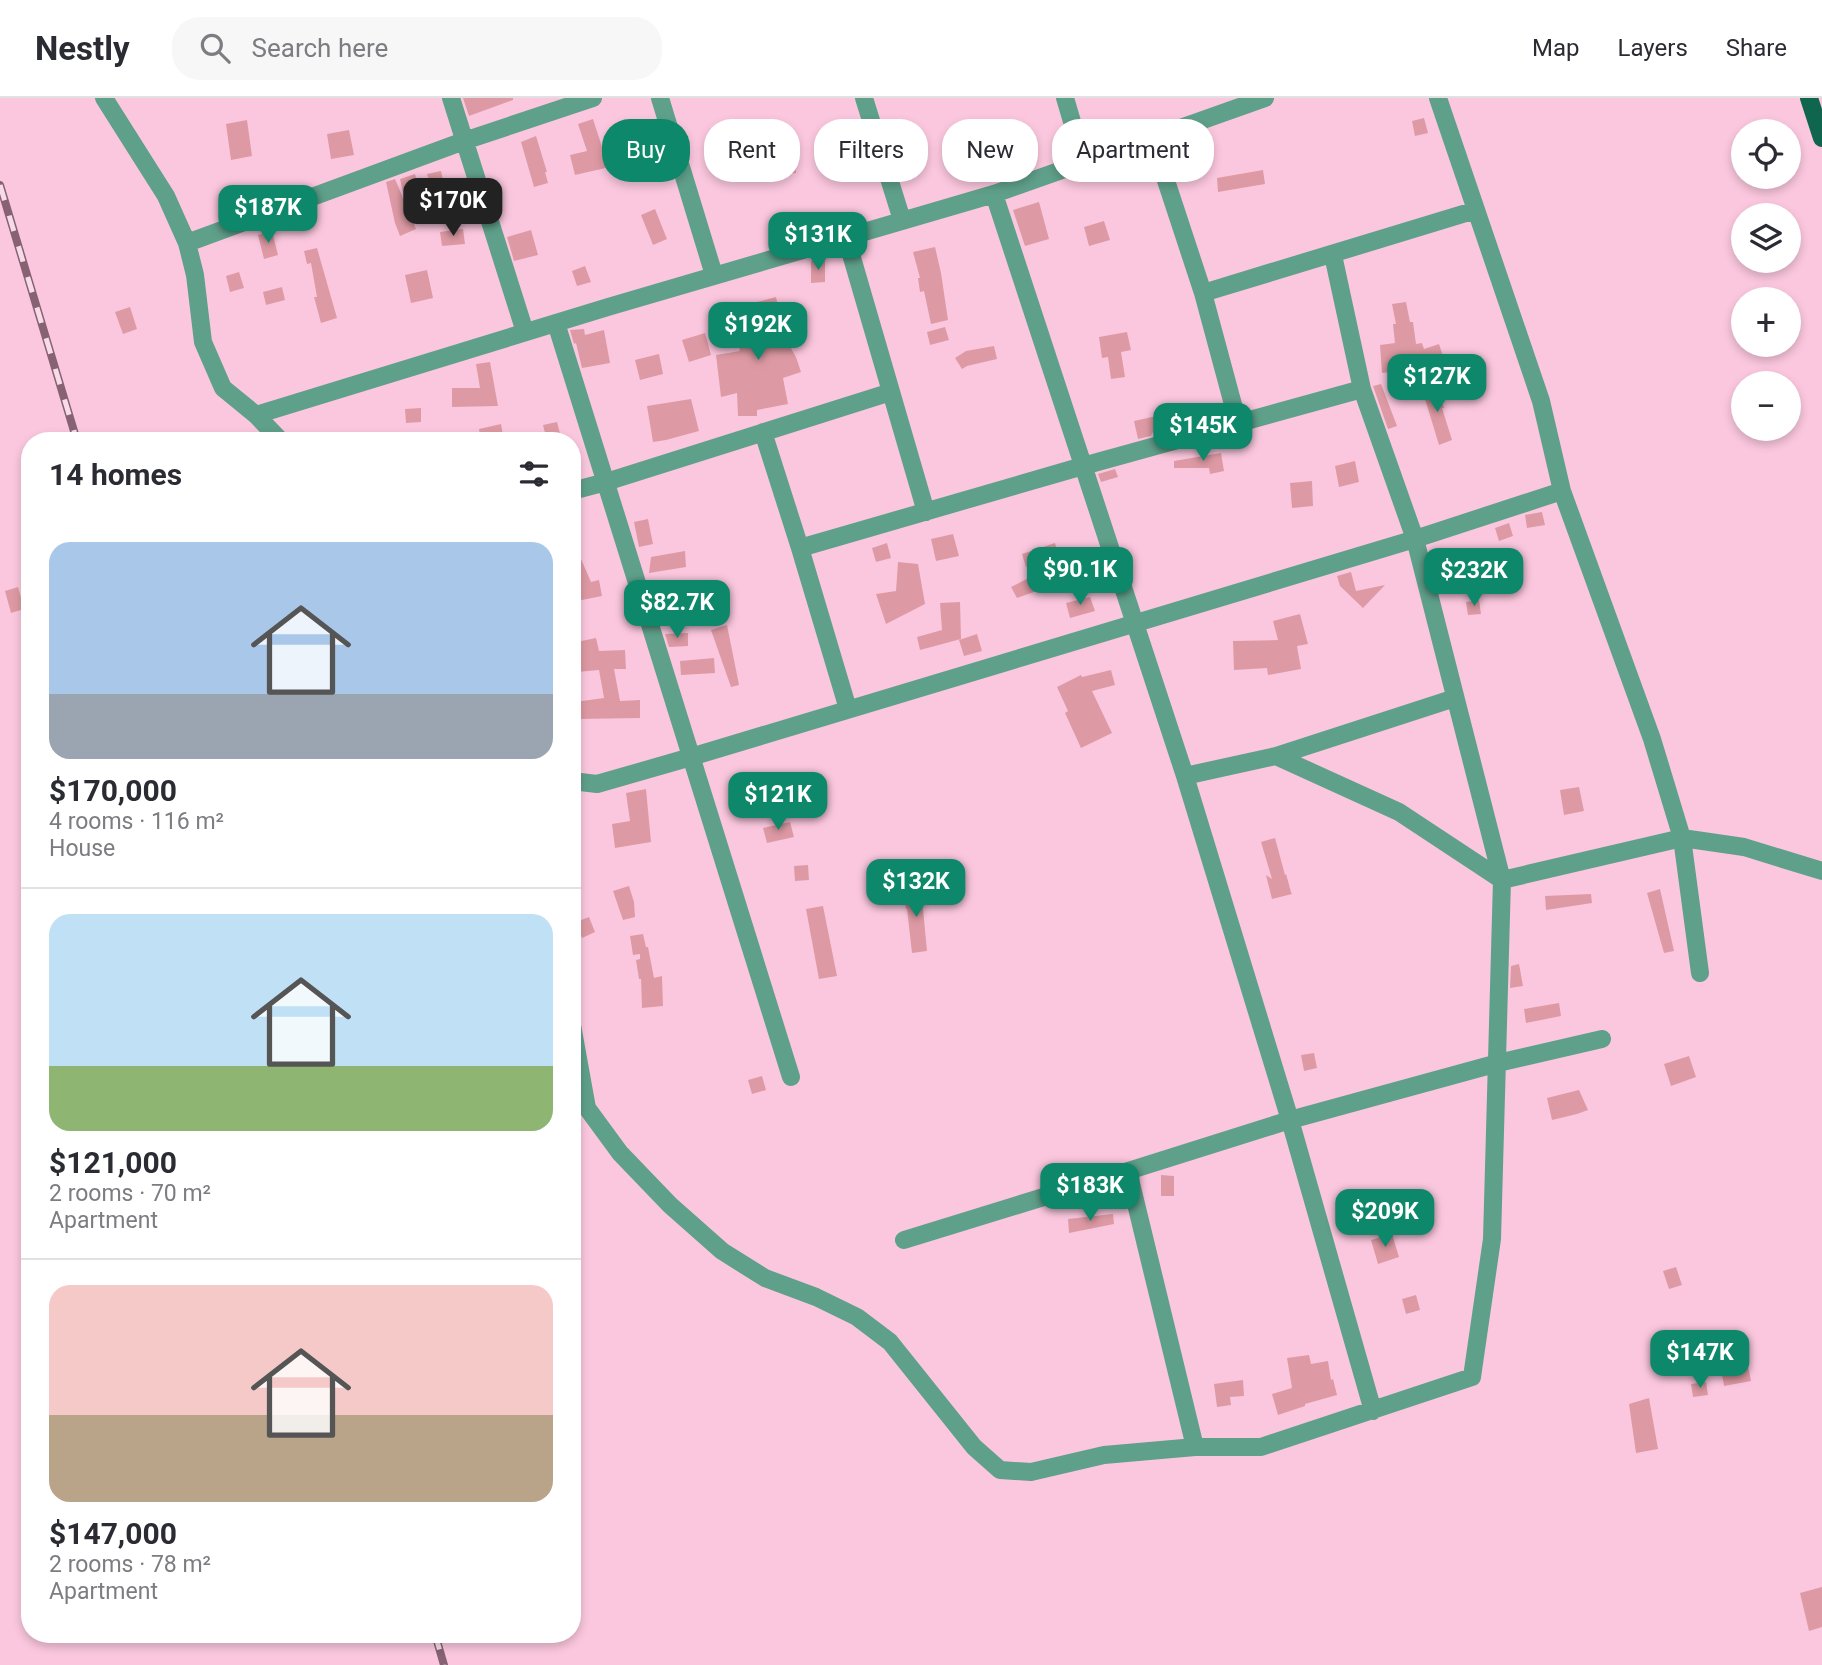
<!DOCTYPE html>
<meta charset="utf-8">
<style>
:root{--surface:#fff;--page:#f7f7f7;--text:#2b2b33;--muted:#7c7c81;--line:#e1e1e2;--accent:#0e886a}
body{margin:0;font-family:Roboto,sans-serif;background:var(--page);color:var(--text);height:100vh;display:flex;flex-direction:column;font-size:26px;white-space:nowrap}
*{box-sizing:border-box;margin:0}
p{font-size:23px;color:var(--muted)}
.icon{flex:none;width:38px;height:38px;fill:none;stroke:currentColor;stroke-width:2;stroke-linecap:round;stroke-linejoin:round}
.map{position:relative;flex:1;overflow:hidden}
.drawer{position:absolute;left:21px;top:334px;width:560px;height:1211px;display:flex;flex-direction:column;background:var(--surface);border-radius:28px;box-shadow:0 4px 10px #0003}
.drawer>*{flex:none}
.hud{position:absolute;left:602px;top:21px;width:665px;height:63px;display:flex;gap:14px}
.tools{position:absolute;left:1731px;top:21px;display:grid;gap:14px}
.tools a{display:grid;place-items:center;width:70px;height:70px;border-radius:50%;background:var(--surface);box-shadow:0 4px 10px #0003;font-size:35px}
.price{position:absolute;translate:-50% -60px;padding:0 16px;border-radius:14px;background:var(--accent);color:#fff;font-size:23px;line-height:46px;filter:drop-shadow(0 2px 4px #0008)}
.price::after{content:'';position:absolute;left:50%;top:42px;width:21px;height:16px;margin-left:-10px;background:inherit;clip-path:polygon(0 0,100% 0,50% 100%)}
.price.on{background:#222;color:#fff}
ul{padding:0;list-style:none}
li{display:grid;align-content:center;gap:14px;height:371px;padding:0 28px}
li+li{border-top:2px solid var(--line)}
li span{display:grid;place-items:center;height:217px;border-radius:21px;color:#555}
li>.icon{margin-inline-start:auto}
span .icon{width:126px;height:126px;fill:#fffc;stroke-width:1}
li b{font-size:30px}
h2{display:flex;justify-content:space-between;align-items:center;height:84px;padding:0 28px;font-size:30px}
.pill{padding:0 24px;border-radius:28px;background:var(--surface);box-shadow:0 4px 10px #0003;font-size:24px;line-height:63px}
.pill.on{background:var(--accent);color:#fff}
header{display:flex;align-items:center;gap:42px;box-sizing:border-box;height:98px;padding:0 35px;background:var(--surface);border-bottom:2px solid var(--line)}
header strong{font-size:33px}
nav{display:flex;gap:38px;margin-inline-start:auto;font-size:24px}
.search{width:490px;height:63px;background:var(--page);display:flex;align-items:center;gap:18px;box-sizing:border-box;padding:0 24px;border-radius:28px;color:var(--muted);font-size:26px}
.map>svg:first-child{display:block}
</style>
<header>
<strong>Nestly</strong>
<div class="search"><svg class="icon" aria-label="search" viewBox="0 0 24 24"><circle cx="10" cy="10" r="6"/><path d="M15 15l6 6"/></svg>Search here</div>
<nav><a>Map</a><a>Layers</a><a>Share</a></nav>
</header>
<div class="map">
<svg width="1822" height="1567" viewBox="0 0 1822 1567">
<rect width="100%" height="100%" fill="#fbc7de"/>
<!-- building -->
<path fill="#de9aa4" d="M463,0H513V2L469,18Z
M1424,20L1428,35L1415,38L1412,23Z
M593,21L602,49L605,48L610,69L575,77L570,57L587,53L578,26Z
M247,22L252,58L231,62L226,26Z
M349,32L354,57L331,61L327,36Z
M536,38L547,74H545L548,85L534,89L521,44Z
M836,38L837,50L823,52L822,39Z
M784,49L789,62L795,61L796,75L779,76V74L750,77L747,54Z
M1263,72L1265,86L1218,94L1217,80Z
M441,73L444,86L431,89L427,76Z
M415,76L418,89L403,94L400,81Z
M395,81L416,131L400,138L395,125L386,84Z
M1039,104L1049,141L1025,148L1013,112Z
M655,111L667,141L653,147L641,117Z
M1104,123L1110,142L1089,148L1084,129Z
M463,131L465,146L442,148L440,134Z
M531,132L538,157L514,163L507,139Z
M272,133L278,157L264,161L258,137Z
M935,149L941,175L948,222L931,226L924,193L920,194L918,180H920L913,154Z
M317,150L337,220L321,225L314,199H317L311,165L307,166L304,153Z
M825,162V184L811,185V163Z
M585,168L591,184L577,188L572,173Z
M427,172L433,200L411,205L405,177Z
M239,174L244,190L230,194L226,178Z
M282,189L285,202L266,207L263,194Z
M776,199L783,229H779L796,259L801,274L783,280L788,306L757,312V318H738L737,295L721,299L716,257L740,253L734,227L757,222L753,205Z
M1406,204L1410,224H1413L1416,246L1422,245L1424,251L1439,246L1446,267L1382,275L1380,247L1395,245L1393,226H1396L1392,206Z
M130,209L137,231L123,236L115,214Z
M945,229L949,242L930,247L927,234Z
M584,231L585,237L604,232L610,265L582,270L576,245L574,246L570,232Z
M1127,234L1131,252L1121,254L1125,279L1111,281L1108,259L1102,260L1099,239Z
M705,235L711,257L689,264L682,242Z
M994,248L997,261L967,268L962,271L955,260L966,253Z
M659,256L663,276L640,282L635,262Z
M490,264L498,308L452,309V290H480L476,266Z
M1381,286L1397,328L1388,331L1373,288Z
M1438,287L1444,310H1442L1452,342L1439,347L1422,291Z
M691,301L699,333L666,342L653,344L647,308Z
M421,310V324L406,325L405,311Z
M1161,317L1151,338L1138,341L1134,323Z
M557,324L562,343H547L543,327Z
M501,326L504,343H481L479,331Z
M1221,355L1224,373L1210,376L1209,370H1174V363Z
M1355,363L1359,384L1339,389L1335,368Z
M1115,371L1118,379L1101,384L1098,376Z
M1312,383L1313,408L1292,410L1290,385Z
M1542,414L1545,427L1527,430L1525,417Z
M648,421L653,446L639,449L634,424Z
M1509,425L1513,438L1499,443L1495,430Z
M953,436L959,458L936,463L931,441Z
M572,440L591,484L599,482L602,498L572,504Z
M887,445L891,460L876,464L872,450Z
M1055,445L1059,459L1026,469L1022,456Z
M685,453L686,469L649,475L651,459Z
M898,464L918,466L925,506L886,526L876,496L896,493Z
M1040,474L1045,490L1017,500L1011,489Z
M1351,474L1356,493L1385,487L1363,510L1340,488L1337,478Z
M18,489L24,511L11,515L5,493Z
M1090,499L1095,513L1070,520L1066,505Z
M1479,502L1481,516L1468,517L1466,504Z
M960,504L961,541L920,552L917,539L942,532L940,505Z
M1300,516L1308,546L1297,548L1301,571L1268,577L1267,570L1234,572L1233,543L1278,542L1273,523Z
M727,527L739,587L731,589L711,532Z
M688,535V548L669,549L665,536Z
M977,536L982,553L964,558L959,542Z
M596,540L599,553L625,552L626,571H614L620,603L640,602V620L578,621L575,604L604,600L599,572L577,574L576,559H572V545Z
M714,560L715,575L681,577L680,563Z
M1111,572L1115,587L1092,593L1112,635L1081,650L1065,615L1068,613L1057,589L1081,577L1082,579Z
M1579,689L1584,713L1564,717L1560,692Z
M646,691L651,744L615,750L612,726L630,723L626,695Z
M790,724L794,739L767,745L763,730Z
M1275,740L1285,777L1286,776L1291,794L1292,796L1272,801L1266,777L1272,781L1261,744Z
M808,767L809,782L795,783L794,768Z
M629,788L634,804L635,819L623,822L613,793Z
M921,790L927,853L912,855L907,811H906L903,792Z
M1660,791L1674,853L1664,855L1647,795Z
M1591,796L1592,805L1546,812L1545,798Z
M823,808L837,878L819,881L806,811Z
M589,819L595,834L582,840L576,824Z
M643,836L646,849H648L654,880L662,878L663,908L642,910L641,881H639L636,862L640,861V856L633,857L630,838Z
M1519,866L1523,888L1510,890L1511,868Z
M1559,905L1561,918L1526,925L1524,911Z
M1314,955L1317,970L1304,973L1301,957Z
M1689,958L1696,979L1671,988L1664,966Z
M762,978L766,992L752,996L748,982Z
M1579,992L1588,1012L1577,1016L1552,1022L1547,1000Z
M1161,1077L1174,1078V1098H1161Z
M1113,1116L1114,1126L1069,1135L1068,1121Z
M1392,1136L1399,1159L1378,1166L1371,1142Z
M1676,1169L1682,1187L1669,1191L1663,1173Z
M1416,1197L1420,1212L1406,1216L1402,1201Z
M1745,1253L1751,1283L1724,1288L1719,1258Z
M1309,1257L1311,1266L1328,1263L1331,1282L1333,1281L1337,1297L1305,1306V1308L1278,1317L1272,1296L1292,1290L1287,1260Z
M1243,1282L1244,1298L1230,1299L1231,1307L1217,1309L1214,1286Z
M1706,1284L1708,1297L1693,1299L1691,1286Z
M1649,1300L1658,1351L1636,1355L1629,1306Z
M1822,1489V1529L1809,1533L1800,1495Z"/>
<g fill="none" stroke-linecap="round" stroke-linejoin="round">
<!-- minor -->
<path stroke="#5fa08a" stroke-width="18" d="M104,0L166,98L187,145L195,177L203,244L223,290L256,317L281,343
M451,0L525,234
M660,0L714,177
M864,0L902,122
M1065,0L1084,64
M1438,0L1541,303L1562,393L1652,641L1682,740L1700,875
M1152,40L1203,195L1238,325
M994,96L1185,678L1290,1022L1373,1313
M846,139L926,414
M187,145L464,43L593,0
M1203,195L1476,112
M556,225L791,979
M256,317L608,209L994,96L1265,0
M763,334L800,450L848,611
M572,393L606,384L891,294
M800,450L1083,368L1362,291
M1276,658L1455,600
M1185,678L1276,658L1399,714L1502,782L1682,740L1744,749L1822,773
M572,683L597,686L691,659L1415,441L1562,393
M572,927L587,1010L620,1055L670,1107L722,1153L765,1180L816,1199L857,1219L890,1244L974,1349L1000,1372L1031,1374L1104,1357L1195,1349H1261L1472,1279L1492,1141L1502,782L1415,441L1362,291L1333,157
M1128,1073L1195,1349
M904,1142L1128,1073L1290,1022L1498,965L1602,941"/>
<!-- major -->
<path stroke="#10654f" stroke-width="18" d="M1809,0L1822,40"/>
<defs>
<path id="rail" d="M0,87L77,343
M435,1536L444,1567"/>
</defs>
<!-- rail casing -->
<use href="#rail" stroke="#866273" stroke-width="8"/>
<!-- rail -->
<use href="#rail" stroke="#f7dce8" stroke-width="5" stroke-dasharray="16" stroke-linecap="butt"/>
</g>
</svg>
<div class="tools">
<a><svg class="icon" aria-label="locate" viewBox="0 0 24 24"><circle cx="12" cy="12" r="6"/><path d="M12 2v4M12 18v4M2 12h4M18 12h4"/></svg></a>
<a><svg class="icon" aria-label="layers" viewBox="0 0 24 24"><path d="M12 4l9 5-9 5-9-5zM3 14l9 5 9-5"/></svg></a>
<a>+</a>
<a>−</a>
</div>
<b class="price on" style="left:453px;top:140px">$170K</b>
<b class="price" style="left:268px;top:147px">$187K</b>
<b class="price" style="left:818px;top:174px">$131K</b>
<b class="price" style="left:758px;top:264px">$192K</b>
<b class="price" style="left:1437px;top:316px">$127K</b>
<b class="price" style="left:1203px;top:365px">$145K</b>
<b class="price" style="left:1080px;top:509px">$90.1K</b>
<b class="price" style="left:1474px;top:510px">$232K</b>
<b class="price" style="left:677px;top:542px">$82.7K</b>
<b class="price" style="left:778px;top:734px">$121K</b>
<b class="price" style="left:916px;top:821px">$132K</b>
<b class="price" style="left:1090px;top:1125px">$183K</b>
<b class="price" style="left:1385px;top:1151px">$209K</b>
<b class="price" style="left:1700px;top:1292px">$147K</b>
<div class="hud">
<a class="pill on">Buy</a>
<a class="pill">Rent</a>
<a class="pill">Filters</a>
<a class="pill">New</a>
<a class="pill">Apartment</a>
</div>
<section class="drawer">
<h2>14 homes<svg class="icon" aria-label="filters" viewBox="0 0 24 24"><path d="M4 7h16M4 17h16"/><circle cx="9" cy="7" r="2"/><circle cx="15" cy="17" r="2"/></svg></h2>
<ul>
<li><span style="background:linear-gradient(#a9c7e8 70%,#9aa5b1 0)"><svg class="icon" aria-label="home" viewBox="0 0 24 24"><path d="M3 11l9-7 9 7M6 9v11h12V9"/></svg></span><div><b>$170,000</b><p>4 rooms · 116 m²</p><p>House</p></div></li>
<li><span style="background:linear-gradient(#bfe0f5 70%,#8fb573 0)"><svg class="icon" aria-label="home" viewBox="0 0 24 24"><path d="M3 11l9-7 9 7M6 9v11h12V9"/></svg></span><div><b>$121,000</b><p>2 rooms · 70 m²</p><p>Apartment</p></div></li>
<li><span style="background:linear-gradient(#f6c9c9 60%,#b9a48a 0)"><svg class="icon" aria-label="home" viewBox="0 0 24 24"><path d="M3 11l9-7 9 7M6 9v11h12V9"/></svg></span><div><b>$147,000</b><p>2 rooms · 78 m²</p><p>Apartment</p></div></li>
</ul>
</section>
</div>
